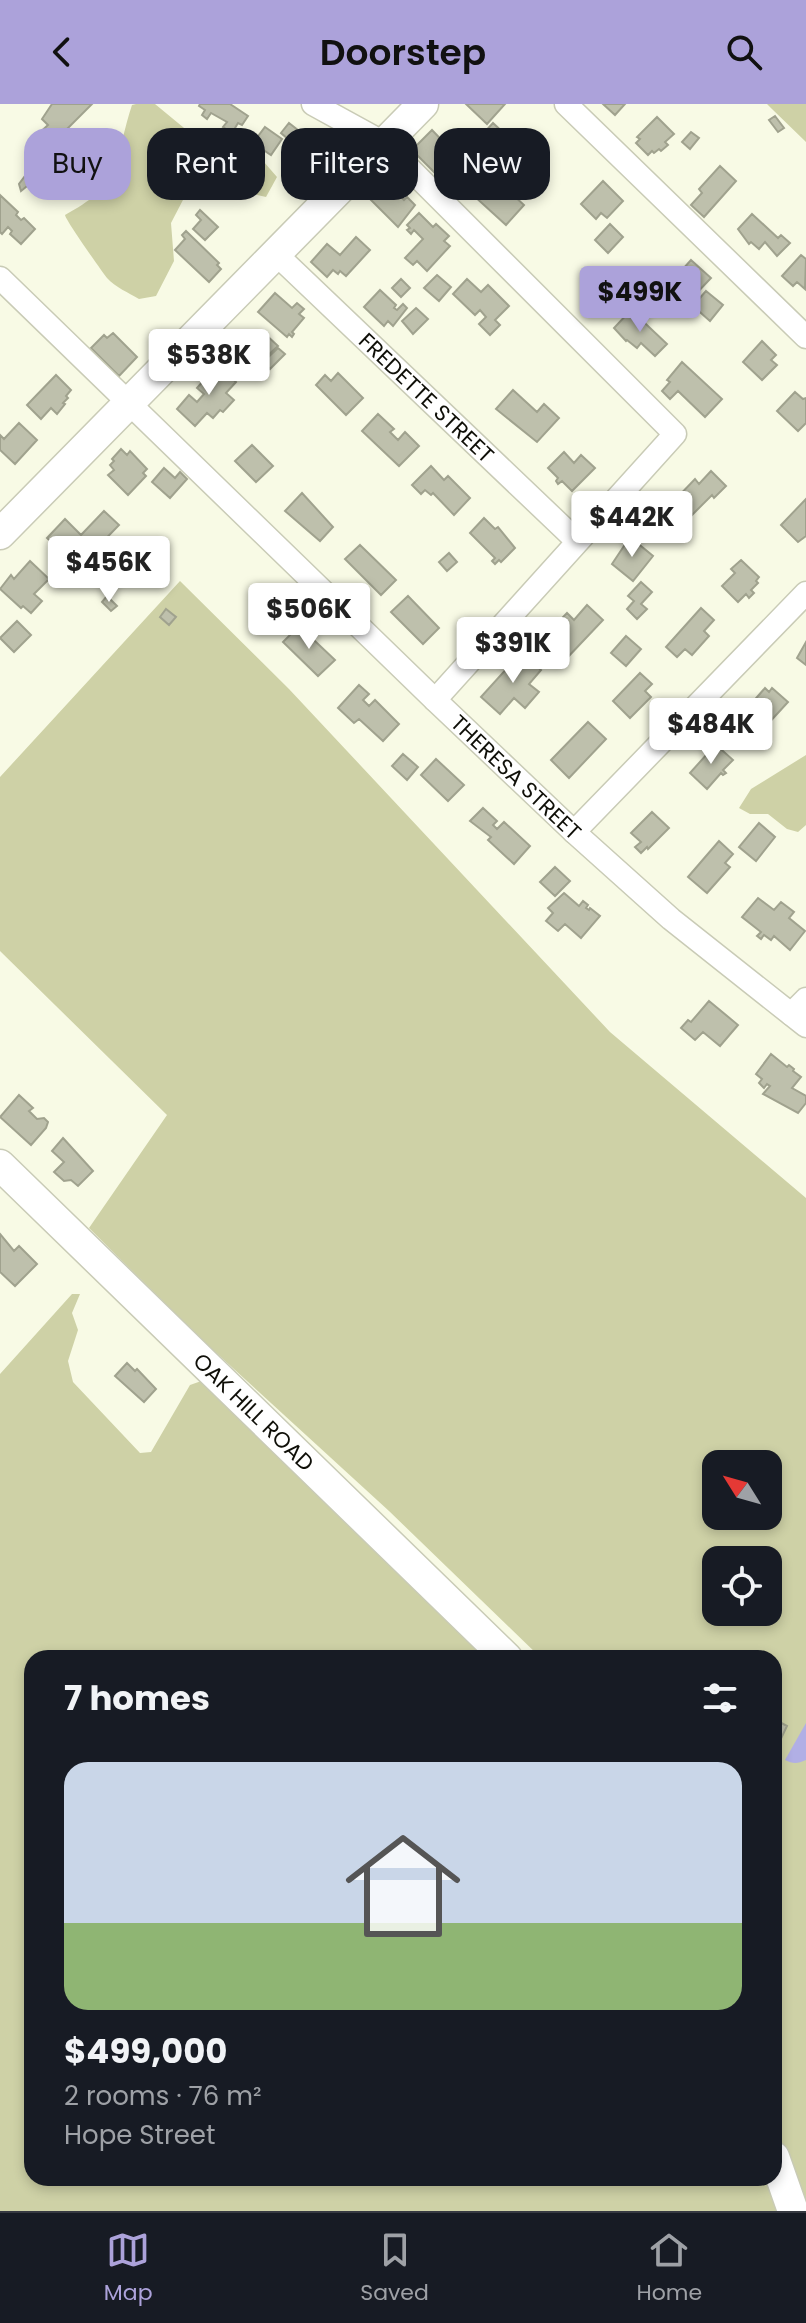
<!DOCTYPE html>
<meta charset="utf-8">
<style>
:root{--surface:#171b24;--page:#20242c;--text:#f1f3f6;--muted:#9ea1a6;--line:#363941;--accent:#aca2da}
body{margin:0;font-family:Poppins,sans-serif;background:var(--page);color:var(--text);height:100vh;display:flex;flex-direction:column;font-size:30px;white-space:nowrap}
*{box-sizing:border-box;margin:0}
p{font-size:26px;color:var(--muted)}
.icon{flex:none;width:44px;height:44px;fill:none;stroke:currentColor;stroke-width:2;stroke-linecap:round;stroke-linejoin:round}
.map{position:relative;flex:1;overflow:hidden}
.panel{position:absolute;left:24px;top:1546px;width:758px;height:536px;display:flex;flex-direction:column;background:var(--surface);border-radius:24px;box-shadow:0 4px 12px #0003}
.panel>*{flex:none}
.guide{position:absolute;left:24px;top:24px;width:758px;height:72px;display:flex;gap:16px}
.needle{width:52px;rotate:307deg}
.fabs{position:absolute;left:702px;top:1346px;display:grid;gap:16px}
.fabs a{display:grid;place-items:center;width:80px;height:80px;border-radius:16px;background:var(--surface);box-shadow:0 4px 12px #0003;font-size:40px}
.price{position:absolute;translate:-50% -68px;padding:0 18px;border-radius:8px;background:#fff;color:#222;font-size:26px;line-height:52px;filter:drop-shadow(0 2px 4px #0008)}
.price::after{content:'';position:absolute;left:50%;top:48px;width:24px;height:18px;margin-left:-12px;background:inherit;clip-path:polygon(0 0,100% 0,50% 100%)}
.price.selected{background:var(--accent);color:#111}
ul{padding:0;list-style:none}
li{display:grid;align-content:center;gap:16px;height:424px;padding:0 40px}
li span{display:grid;place-items:center;height:248px;border-radius:24px;color:#555}
li>.icon{margin-inline-start:auto}
span .icon{width:144px;height:144px;fill:#fffc;stroke-width:1}
li b{font-size:34px}
h2{display:flex;justify-content:space-between;align-items:center;height:96px;padding:0 40px;font-size:34px}
.pill{padding:0 28px;border-radius:24px;background:var(--surface);box-shadow:0 4px 12px #0003;font-size:28px;line-height:72px}
.pill.selected{background:var(--accent);color:#111}
header{display:flex;justify-content:space-between;align-items:center;height:104px;padding:0 40px;background:var(--accent);color:#111;font-size:36px;font-weight:600}
.tabs{display:flex;justify-content:space-around;align-items:center;height:112px;border-top:2px solid var(--line);background:var(--surface);font-size:22px;color:var(--muted)}
.tabs a{display:grid;justify-items:center;gap:4px}
.tabs .selected{color:var(--accent)}
.map>svg:first-child{display:block}
</style>
<header><svg class="icon" aria-label="back" viewBox="0 0 24 24"><path d="M15 5l-7 7 7 7"/></svg>Doorstep<svg class="icon" aria-label="search" viewBox="0 0 24 24"><circle cx="10" cy="10" r="6"/><path d="M15 15l6 6"/></svg></header>
<div class="map">
<svg width="806" height="2107" viewBox="0 0 806 2107">
<rect width="100%" height="100%" fill="#f8fae5"/>
<!-- green -->
<path fill="#ced1a6" fill-rule="evenodd" d="M136,0H155L195,33L257,50L277,73L266,93L227,84L184,94L171,119L174,157L156,192L139,195C129,189 115,183 107,174C101,166 66,117 65,111C83,101 104,88 112,69C120,51 125,21 132,1Z
M767,0H806V38L772,5Z
M180,477L289,585L610,928L806,1094V2107H0V1270L72,1190H80L72,1209L78,1226L68,1257L73,1278L140,1349L151,1348L190,1281L207,1275L486,1554H32V2074H774V1554H541L389,1407L200,1234L89,1124L167,1011L0,847V673ZM716,1360H768V1412H716ZM716,1456H768V1508H716Z
M806,651V721L798,728L787,725L768,710H750L739,704L751,685Z"/>
<!-- water -->
<path fill="#b1afe5" d="M806,1619V1656C797,1660 793,1660 785,1656Z"/>
<!-- building -->
<path fill="#bec0ac" stroke="#a0a28e" stroke-width="2" d="M52,0H92L60,32L69,41L55,54L35,33L48,21L42,15Z
M200,0H230L248,12L242,21L238,19L232,29L223,23L227,18L211,9L207,15L202,11L205,6L199,2Z
M466,0H505L487,20Z
M603,0H625L615,11Z
M775,12L784,24L778,28L769,16Z
M657,13L674,30L665,38L668,41L661,47L659,45L654,49L652,47L648,51L636,39L640,35L637,33Z
M289,19L322,45L303,69L284,55L295,41L281,29Z
M493,19L509,34L497,46L482,31Z
M265,23L282,35L271,51L253,39Z
M432,26L456,51L436,70L412,46Z
M691,28L699,34L690,45L682,38Z
M720,62L736,77L704,113L691,101L702,89L699,85Z
M76,64L86,78L72,88L62,75Z
M491,71L524,101L506,121L473,91Z
M25,72L32,78L21,87L19,80Z
M384,76L404,96L407,93L415,101L398,123L367,92Z
M603,77L623,97L607,114L601,109L596,115L581,100Z
M0,91L18,108L16,111L21,116L24,114L35,125L21,140L10,130L12,127L8,123L2,130L0,128Z
M200,106L218,123L205,136L193,125L201,116L196,111Z
M419,109L433,123L436,120L449,132L444,137L450,142L427,167L417,157L413,161L405,154L423,135L414,126L411,130L407,126L410,124L407,121Z
M752,110L778,134L781,131L790,139L777,152L765,138L759,145L751,138L749,140L738,125Z
M610,120L623,133L608,149L595,136Z
M186,127L219,159L217,161L221,165L209,178L175,146L185,135L182,131Z
M356,133L370,146L346,172L340,167L338,170L333,166L327,173L311,158L327,140L340,151Z
M801,151L806,155L805,185L797,178L793,182L782,172Z
M691,156L711,174L694,192L690,189L682,198L667,183Z
M437,171L451,183L439,197L424,184Z
M401,175L410,184L401,193L392,184Z
M467,175L481,188L488,181L509,202L495,216L500,221L490,231L479,220L486,213L480,206L475,211L453,190Z
M380,186L396,201L394,204L397,206L403,200L407,204L393,222L388,217L384,222L364,203Z
M706,187L723,201L710,217L693,202Z
M275,189L292,204L297,199L304,205L299,210L304,214L292,228L294,230L292,233L289,230L287,233L258,208Z
M416,204L428,215L413,230L402,217Z
M631,206L667,240L655,252L641,239L637,244L627,236L626,237L614,224Z
M113,229L137,253L119,272L91,244L104,231L107,234Z
M264,229L278,242L265,254L252,242Z
M762,237L776,251L771,256L777,261L762,276L743,258Z
M278,244L285,250L270,265L263,258Z
M682,258L722,295L705,313L678,287L670,295L662,287L670,278L667,276Z
M218,262L236,278L226,289L234,296L223,308L220,306L213,314L207,309L195,322L177,305L189,291L197,298L204,290L197,284L205,275L202,273L208,266L211,269Z
M338,269L363,294L346,311L316,281L325,271L331,277Z
M56,271L71,286L66,292L68,294L63,299L65,300L57,310L51,304L41,315L27,301Z
M513,286L537,308L544,300L559,314L537,338L496,305Z
M795,288L803,295L806,294V319L798,327L777,307Z
M378,310L394,325L390,328L398,336L405,328L419,342L399,362L362,327Z
M19,319L37,336L15,360L0,346V331L4,335Z
M252,341L273,362L256,378L235,357Z
M121,345L127,351L130,347L147,365L143,369L146,372L128,391L108,371L114,366L110,361L114,357L112,355Z
M564,348L574,359L581,351L595,364L572,387L562,377L558,380L556,377L558,374L548,364Z
M431,362L444,376L448,372L470,394L454,411L433,389L431,391L425,386L421,390L412,381Z
M164,364L175,374L180,368L187,375L170,394L152,378Z
M711,367L726,382L714,394L712,391L688,415L672,399L695,375L699,380Z
M302,389L333,423L320,437L285,407Z
M806,395V432L798,438L781,421Z
M104,407L119,421L93,448L88,444L82,450L95,467L84,478L68,462L72,458L47,434L65,415L81,431Z
M484,414L495,425L498,423L515,444L501,458L499,456L495,460L492,457L495,454L470,429Z
M630,433L653,452L633,477L612,460Z
M360,441L396,476L381,491L345,455Z
M449,449L457,458L447,467L439,458Z
M741,456L759,473L756,477L758,479L751,486L754,489L749,494L746,490L738,498L722,482L735,469L731,465Z
M30,457L49,475L34,490L42,497L31,509L23,502L21,504L0,485L11,471L14,475Z
M641,478L652,488L641,500L647,505L637,515L627,505L634,497L628,492Z
M107,492L117,502L111,507L102,498Z
M408,492L439,524L423,540L391,508Z
M587,501L603,516L566,555L543,534L567,509L574,516Z
M701,504L714,516L704,527L709,532L692,551L685,545L677,553L666,543Z
M166,505L176,513L169,521L160,513Z
M17,517L31,531L14,548L0,534Z
M299,522L335,556L318,572L283,538Z
M626,532L641,545L626,562L611,549Z
M806,538V561L797,554Z
M521,549L541,566L529,580L539,588L525,604L514,594L500,610L481,593Z
M640,569L652,580L645,587L651,593L630,614L613,597Z
M359,581L369,590L363,596L369,602L375,596L399,620L383,637L359,615L354,619L338,604Z
M765,584L769,588L772,584L788,598L767,621L764,619L761,623L744,608Z
M588,618L606,635L569,674L551,656Z
M714,639L733,656L723,666L726,669L723,671L721,669L707,685L690,669L708,649L706,647Z
M403,650L418,663L407,676L392,662Z
M436,655L464,681L448,697L421,671Z
M483,704L497,717L493,721L497,725L504,718L530,742L514,760L488,736L491,733L470,717Z
M652,708L669,724L648,745L647,743L641,749L635,743L641,738L631,729Z
M759,719L775,733L756,757L739,743Z
M719,737L733,750L725,759L730,763L707,789L688,773Z
M555,763L570,777L555,792L540,778Z
M564,789L579,802L583,797L588,801L586,804L589,806L590,804L600,812L581,834L565,820L558,827L546,817L553,809L548,804Z
M758,794L774,806L781,798L794,808L789,814L805,827L790,846L774,832L771,836L764,831L761,835L757,832L761,828L742,813Z
M709,897L738,921L720,942L703,928L695,936L681,924L688,916L691,918Z
M771,950L787,963L789,961L794,965L793,967L801,973L792,984L806,992V999L798,1009L763,990L770,982L767,980L764,984L759,979L762,975L756,970Z
M19,991L33,1004L29,1007L37,1015L44,1014L48,1018L46,1024L31,1041L0,1013Z
M63,1034L93,1067L78,1082L71,1076L64,1077L54,1068L64,1058L52,1047Z
M0,1130L14,1147L19,1142L37,1160L15,1182L0,1168Z
M127,1259L135,1267L137,1265L156,1285L144,1298L115,1272Z
M774,1615L787,1622L778,1641L774,1639Z"/>
<g fill="none" stroke-linecap="round" stroke-linejoin="round">
<defs>
<g id="street">
<path d="M313,0L384,39L675,330L435,596"/>
<path d="M566,0L806,233"/>
<path id="s1" d="M276,150L577,437"/>
<path id="s2" d="M0,174L435,596L574,728L671,815L806,922"/>
<path d="M574,728L806,489"/>
<path d="M791,910L806,895"/>
</g>
<g id="secondary">
<path d="M0,430L423,0"/>
<path id="s3" d="M0,1061L507,1554"/>
<path d="M774,2053L793,2107"/>
</g>
</defs>
<!-- street casing -->
<use href="#street" stroke="#c9cbb6" stroke-width="25"/>
<!-- secondary casing -->
<use href="#secondary" stroke="#c9cbb6" stroke-width="33"/>
<!-- street -->
<use href="#street" stroke="#fff" stroke-width="22"/>
<!-- secondary -->
<use href="#secondary" stroke="#fff" stroke-width="30"/>
</g>
<g text-anchor="middle" dominant-baseline="central" stroke-width="6" stroke-linejoin="round" paint-order="stroke">
<!-- street labels -->
<g font-size="22" fill="#0f0f08" stroke="#fff">
<text stroke="none"><textPath href="#s1" startOffset="208">FREDETTE STREET</textPath></text>
<text stroke="none"><textPath href="#s2" startOffset="718">THERESA STREET</textPath></text>
<text stroke="none"><textPath href="#s3" startOffset="354">OAK HILL ROAD</textPath></text>
</g>
</g>
</svg>
<div class="fabs">
<a><svg class="needle" viewBox="-14 -14 28 28"><path d="M0-13l5 13h-10z" fill="#e53935"/><path d="M0 13l5-13h-10z" fill="#9ea1a6"/></svg></a>
<a><svg class="icon" aria-label="locate" viewBox="0 0 24 24"><circle cx="12" cy="12" r="6"/><path d="M12 2v4M12 18v4M2 12h4M18 12h4"/></svg></a>
</div>
<b class="price selected" style="left:640px;top:230px">$499K</b>
<b class="price" style="left:209px;top:293px">$538K</b>
<b class="price" style="left:632px;top:455px">$442K</b>
<b class="price" style="left:109px;top:500px">$456K</b>
<b class="price" style="left:309px;top:547px">$506K</b>
<b class="price" style="left:513px;top:581px">$391K</b>
<b class="price" style="left:711px;top:662px">$484K</b>
<div class="guide">
<a class="pill selected">Buy</a>
<a class="pill">Rent</a>
<a class="pill">Filters</a>
<a class="pill">New</a>
</div>
<section class="panel">
<h2>7 homes<svg class="icon" aria-label="filters" viewBox="0 0 24 24"><path d="M4 7h16M4 17h16"/><circle cx="9" cy="7" r="2"/><circle cx="15" cy="17" r="2"/></svg></h2>
<ul>
<li><span style="background:linear-gradient(#c9d6e8 65%,#8fb573 0)"><svg class="icon" aria-label="home" viewBox="0 0 24 24"><path d="M3 11l9-7 9 7M6 9v11h12V9"/></svg></span><div><b>$499,000</b><p>2 rooms · 76 m²</p><p>Hope Street</p></div></li>
</ul>
</section>
</div>
<nav class="tabs">
<a class="selected"><svg class="icon" aria-label="map" viewBox="0 0 24 24"><path d="M3 6l6-2 6 2 6-2v14l-6 2-6-2-6 2zM9 4v14M15 6v14"/></svg>Map</a>
<a><svg class="icon" aria-label="saved" viewBox="0 0 24 24"><path d="M7 4h10v16l-5-4-5 4z"/></svg>Saved</a>
<a><svg class="icon" aria-label="home" viewBox="0 0 24 24"><path d="M3 11l9-7 9 7M6 9v11h12V9"/></svg>Home</a>
</nav>
